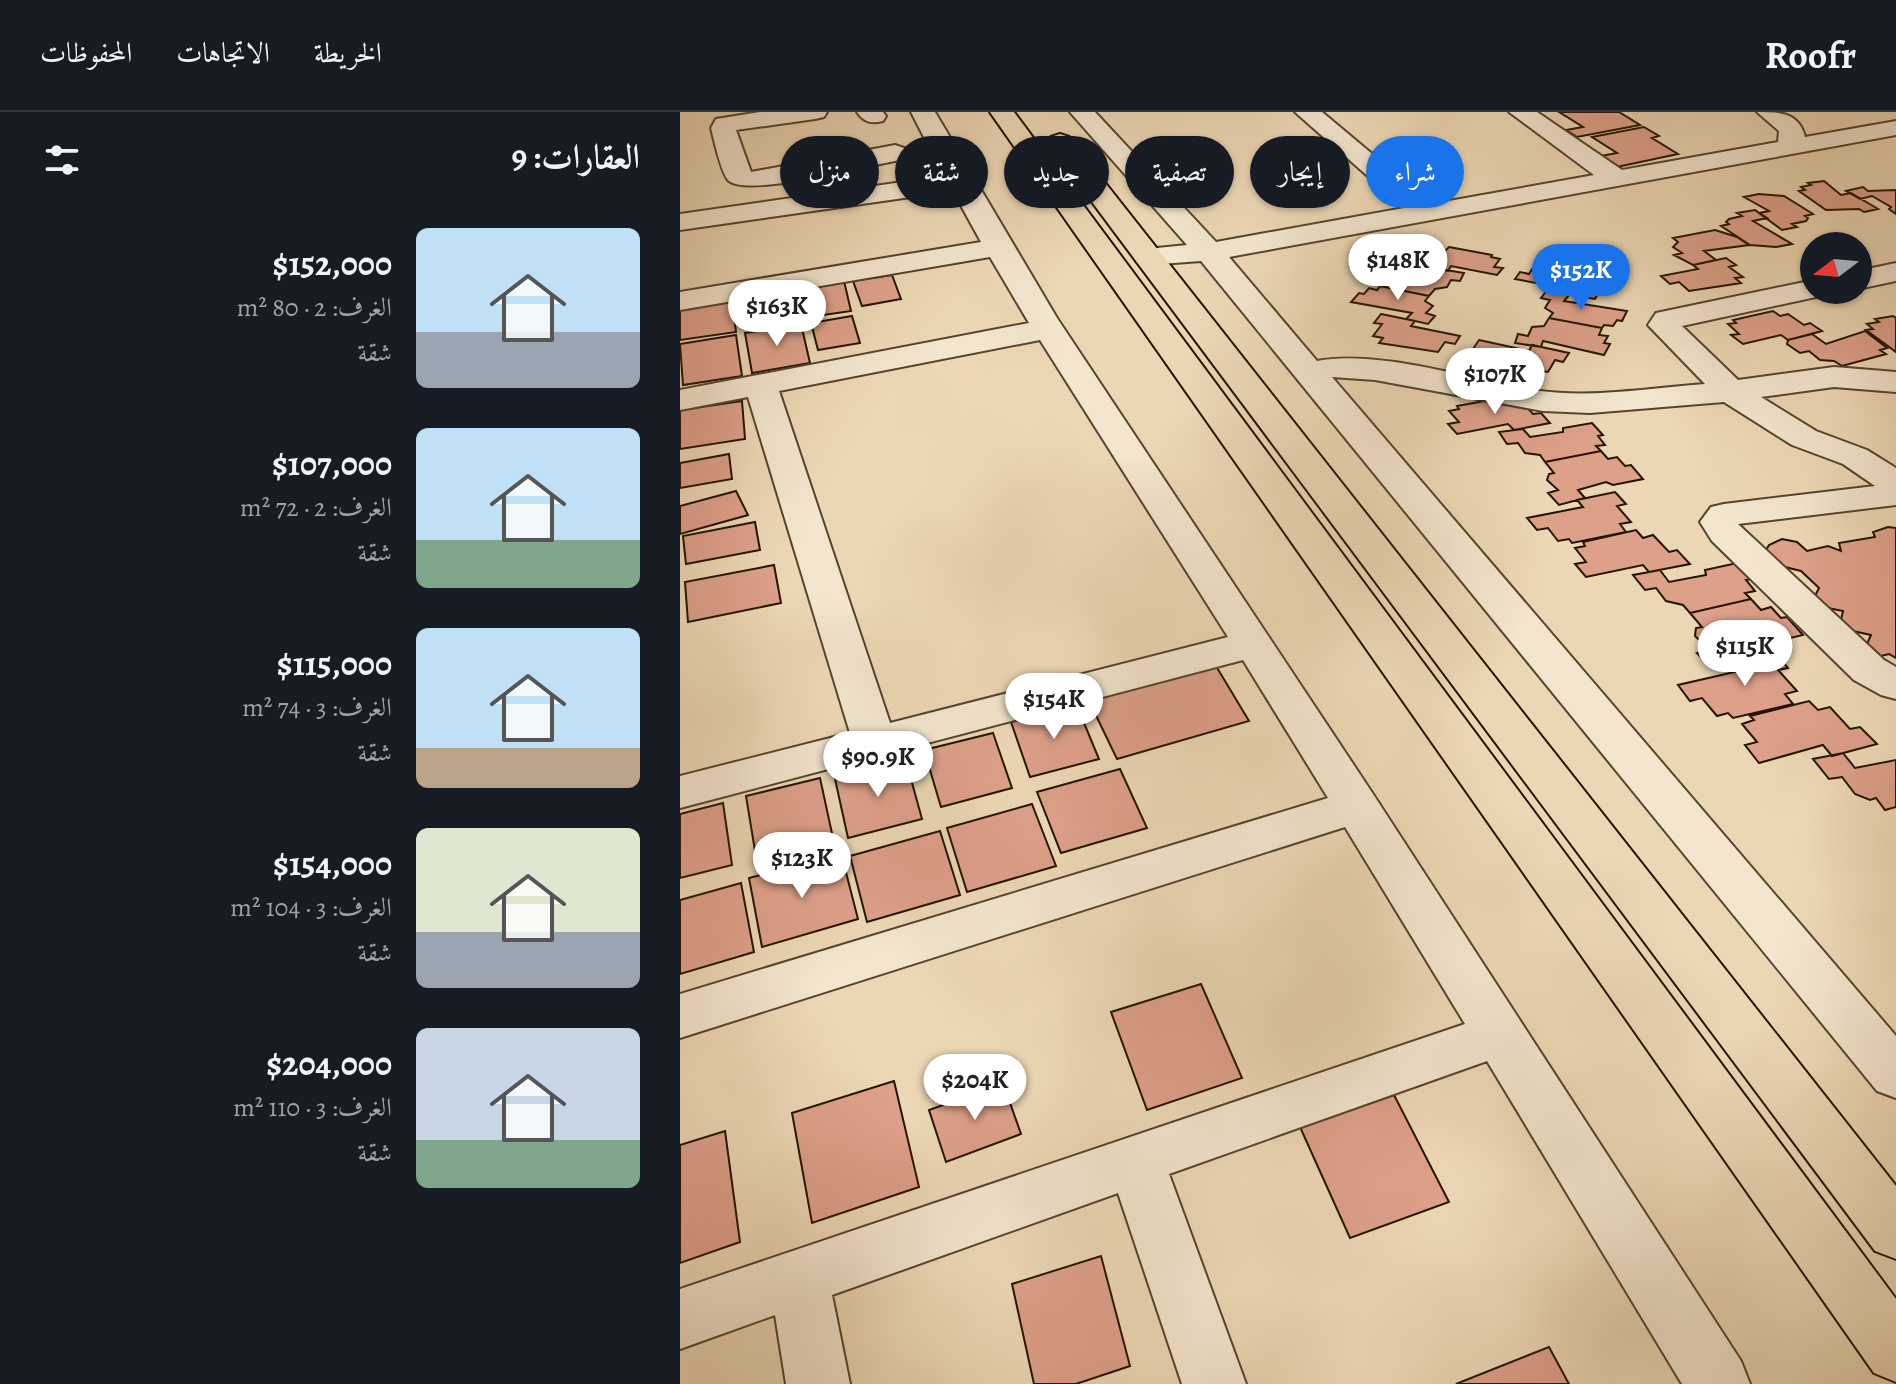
<!DOCTYPE html>
<html lang="ar">
<meta charset="utf-8">
<style>
:root{--surface:#171b24;--page:#242831;--text:#f1f3f6;--muted:#9ea1a6;--line:#363941;--accent:#1a73e8}
body{margin:0;font-family:Alegreya,Amiri,serif;background:var(--page);color:var(--text);direction:rtl;height:100vh;display:flex;flex-direction:column;font-size:30px;white-space:nowrap}
*{box-sizing:border-box;margin:0}
p{font-size:26px;color:var(--muted)}
.icon{flex:none;width:44px;height:44px;fill:none;stroke:currentColor;stroke-width:2;stroke-linecap:round;stroke-linejoin:round}
.map{position:relative;flex:1;overflow:hidden;direction:ltr}
.drawer{display:flex;flex-direction:column;background:var(--surface);width:680px}
.drawer>*{flex:none}
.guide{position:absolute;left:24px;top:24px;width:760px;height:72px;direction:rtl;display:flex;gap:16px}
.needle{width:52px;rotate:254deg}
.tools{position:absolute;left:1120px;top:120px;display:grid;gap:16px}
.tools a{display:grid;place-items:center;width:72px;height:72px;border-radius:50%;background:var(--surface);box-shadow:0 2px 6px #0004;font-size:40px}
.price{position:absolute;translate:-50% -68px;padding:0 18px;border-radius:28px;background:#fff;color:#222;font-size:26px;line-height:52px;filter:drop-shadow(0 2px 4px #0008)}
.price::after{content:'';position:absolute;left:50%;top:48px;width:24px;height:18px;margin-left:-12px;background:inherit;clip-path:polygon(0 0,100% 0,50% 100%)}
.price.active{background:var(--accent);color:#fff}
ul{padding:0;list-style:none}
li{display:flex;align-items:center;gap:24px;height:200px;padding:0 40px}
li span{display:grid;place-items:center;flex:none;width:224px;height:160px;border-radius:12px;color:#555}
li>.icon{margin-inline-start:auto}
span .icon{width:96px;height:96px;fill:#fffc;stroke-width:1}
li b{font-size:34px}
h2{display:flex;justify-content:space-between;align-items:center;height:96px;padding:0 40px;font-size:34px}
.tag{padding:0 28px;border-radius:36px;background:var(--surface);box-shadow:0 2px 6px #0004;font-size:28px;line-height:72px}
.tag.active{background:var(--accent);color:#fff}
header{display:flex;align-items:center;gap:48px;box-sizing:border-box;height:112px;padding:0 40px;background:var(--surface);border-bottom:2px solid var(--line)}
header strong{font-size:38px}
nav{display:flex;gap:44px;margin-inline-start:auto;font-size:28px}
main{display:flex;flex:1;min-height:0}
.map>svg:first-child{display:block}
</style>
<header>
<strong>Roofr</strong>
<nav><a>الخريطة</a><a>الاتجاهات</a><a>المحفوظات</a></nav>
</header>
<main>
<div class="map">
<svg width="1216" height="1272" viewBox="0 0 1216 1272">
<rect width="100%" height="100%" fill="#ecd7b4"/>
<filter id="stains"><feTurbulence type="fractalNoise" baseFrequency=".0025" numOctaves="4"/><feColorMatrix values="0 0 0 0 .2 0 0 0 0 .09 0 0 0 0 .02 0 0 0 .5 -.17"/></filter>
<radialGradient id="worn" r=".72"><stop offset=".6" stop-color="#630" stop-opacity="0"/><stop offset="1" stop-color="#630" stop-opacity=".3"/></radialGradient>
<!-- building -->
<path fill="#dda089" stroke="#241301" stroke-width="2" d="M879,0H939L960,13L897,25L886,18L903,15Z
M964,15L979,24L972,26L998,42L937,55L921,44L937,41L912,25Z
M1144,69L1161,83L1171,81L1198,97L1184,100L1179,97L1146,98L1119,79L1125,78L1121,75L1131,73L1128,71Z
M1183,75L1188,79L1216,78V102L1209,97L1211,95L1192,84L1180,87L1166,79Z
M1079,82L1104,84L1133,102L1125,104L1128,106L1126,109L1112,112L1117,115L1102,118L1079,101L1089,99L1064,85Z
M1075,98L1087,106L1073,109L1112,132L1096,135L1070,133L1041,114L1049,112L1046,110L1049,107L1062,104L1057,101Z
M1035,118L1057,125L1069,133L1024,139L1036,148L1013,153L994,143L1002,141L993,135L998,130L993,126Z
M769,135L812,143L811,145L820,147L814,155L823,156L817,163L771,154L768,159L735,153L741,145L749,146L757,137L765,139Z
M1046,146L1056,153L1049,155L1063,165L1055,166L1061,171L1009,179L999,170L990,172L981,164L1018,157L1013,153Z
M704,151L757,163L760,157L784,161L780,169L771,168L767,175L755,177L749,184L700,174L704,169L696,167L701,161L696,160Z
M864,153L910,162L908,166L917,168L911,178L919,179L915,187L880,181L883,176L835,167L840,160L849,162L854,154Z
M212,163L221,187L182,194L173,169Z
M164,169L171,199L62,215L58,184Z
M700,174L749,184L745,189L753,194L746,201L755,204L748,212L726,207L732,201L671,190L679,181L684,182L689,176L697,178Z
M867,178L889,183L884,189L947,199L942,209L937,208L933,214L924,213L922,216L869,206L873,201L865,196L870,188L861,186Z
M52,189L56,220L0,228V196Z
M1093,199L1100,204L1108,202L1124,213L1130,211L1142,219L1108,228L1101,223L1063,232L1051,223L1059,222L1048,212L1056,211L1053,208Z
M701,202L735,209L731,214L780,224L775,232L765,230L758,240L699,231L703,226L693,224L702,212L694,211Z
M172,204L180,231L138,238L131,211Z
M1213,204L1216,206V240L1186,218L1193,217L1187,212L1199,210L1195,207Z
M869,206L922,216L919,223L928,224L924,231L930,232L924,243L863,229L861,235L835,231L838,222L848,224L852,215L864,214Z
M121,212L130,251L72,261L65,221Z
M1185,219L1207,236L1200,238L1206,242L1162,254L1154,249L1140,248L1129,239L1120,241L1107,232L1108,228L1132,222L1146,232Z
M56,223L62,264L3,273L0,232Z
M799,228L849,239L852,233L889,241L883,250L875,248L868,260L857,258L854,264L796,248L803,239L793,237Z
M826,285L841,289L853,302L861,301L870,311L834,318L828,312L777,322L768,312L779,310L769,299L779,297L777,294Z
M62,289L65,327L0,337V298Z
M912,311L923,323L918,324L925,333L916,334L921,339L865,350L860,343L845,341L838,331L827,332L819,320L843,317L850,325L883,320V316Z
M921,339L928,347L937,345L945,354L951,353L963,367L933,373L926,370L898,378L905,386L879,393L868,381L878,378L867,368L869,362L874,361L865,350Z
M49,342L52,367L0,376V351Z
M56,379L68,403L0,422V394Z
M935,380L946,392L937,394L951,410L940,412L946,420L892,431L889,427L878,429L868,416L857,418L847,406L903,395L897,388Z
M75,410L80,438L6,452L3,424Z
M1208,415L1216,416V546L1209,542L1201,544L1187,532L1191,523L1173,519L1161,508L1163,499L1148,496L1135,484L1139,476L1121,459L1101,454L1086,438L1089,433L1102,427L1117,430L1127,439L1148,434L1161,439L1159,431L1195,425L1193,420Z
M956,418L963,426L973,423L989,440L997,438L1010,452L969,460L963,453L906,465L895,452L906,450L895,436L905,434L903,430Z
M1057,451L1072,467L1066,468L1075,479L1065,481L1071,487L1010,501L1003,493L986,489L976,476L965,478L953,463L980,458L989,470L1026,463L1025,458Z
M94,453L101,491L8,510L5,470Z
M1071,487L1081,498L1091,495L1101,506L1107,505L1123,523L1090,531L1083,527L1051,537L1061,547L1032,556L1017,541L1029,538L1015,524L1016,516L1022,515L1010,501Z
M1095,540L1108,556L1098,558L1117,579L1105,582L1113,592L1053,606L1048,601L1037,604L1022,586L1010,589L998,573L1059,559L1051,550Z
M536,554L569,609L437,647L409,589Z
M1129,589L1138,598L1150,595L1170,617L1180,615L1197,632L1152,644L1143,633L1079,651L1065,633L1077,630L1062,612L1074,608L1070,604Z
M397,594L419,647L350,665L331,610Z
M313,621L332,676L261,695L244,638Z
M1163,641L1175,656L1216,648V695L1205,698L1196,686L1190,688L1175,682L1162,665L1149,667L1133,647Z
M226,649L242,707L168,726L155,667Z
M440,657L467,716L381,741L357,680Z
M140,666L153,726L76,745L66,684Z
M43,691L52,753L0,766V702Z
M352,692L376,754L287,780L267,716Z
M260,719L280,783L187,810L170,744Z
M161,741L178,807L82,835L69,766Z
M61,771L74,840L0,862V788Z
M521,872L562,966L467,998L431,900Z
M214,969L239,1075L132,1111L112,1001Z
M323,971L341,1022L266,1050L249,998Z
M714,983L769,1090L670,1126L620,1015Z
M45,1019L60,1130L0,1151V1033Z
M421,1144L450,1254L396,1272H354L332,1172Z
M869,1235L889,1272H776Z"/>
<g fill="none" stroke-linecap="round" stroke-linejoin="round">
<defs>
<path id="minor" d="M80,0H147L144,5L135,7L56,18L71,60L215,33L224,36L228,41L224,46L215,49C187,54 68,85 49,69C41,62 34,27 31,16L36,7Z
M177,0H203L206,4L203,9C191,12 184,10 177,0Z
M231,0H255L377,206L693,682L1061,1249L1070,1272H1002L807,949L489,1062L566,1272H502L438,1081L152,1183L170,1272H106L95,1203L0,1237V1177L785,912L665,715L0,926V882L648,686L563,548L0,696V664L170,621L68,285L0,298V278L349,211L310,145L0,198V180L301,130L273,79L0,118V102L264,64ZM360,228L548,525L210,611L99,279Z
M390,0H415L536,130L724,96L615,0H642L752,92L914,63L829,0H857L942,58L1098,30L1099,19L1077,0C1099,0 1119,0 1125,25L1216,9V23L549,145L637,249C699,237 795,269 860,279C914,286 971,276 1025,272L968,213L976,201L1134,168V178H1148L1145,183L1002,214L1058,268L1154,255L1216,260V280L1154,275L1081,285L1136,319L1187,338L1216,356V393L1058,412L1204,548L1216,555V587L1201,583L1174,568L1032,429L1020,410L1031,395L1044,392L1195,374L1163,352L1112,333L1044,290L910,301L863,299L695,268L652,265L1216,924V986L1197,979L521,149L467,153L457,150L453,144L457,138L507,133Z
M1216,151V169L1178,177V159Z"/>
<path id="highway" d="M310,0H334L1216,1187V1270L1194,1261Z
M380,22L389,25L1216,1074V1147L1195,1139L371,35L367,30L371,25Z"/>
</defs>
<!-- minor casing -->
<use href="#minor" stroke="#56442e" stroke-width="4"/>
<!-- highway casing -->
<use href="#highway" stroke="#241301" stroke-width="4"/>
<!-- minor -->
<use href="#minor" fill="#f3e5ce" fill-rule="evenodd"/>
<!-- highway -->
<use href="#highway" fill="#ecd7b4" fill-rule="evenodd"/>
</g>
<rect width="100%" height="100%" filter="url(#stains)"/>
<rect width="100%" height="100%" fill="url(#worn)"/>
</svg>
<div class="tools">
<a><svg class="needle" viewBox="-14 -14 28 28"><path d="M0-13l5 13h-10z" fill="#e53935"/><path d="M0 13l5-13h-10z" fill="#9ea1a6"/></svg></a>
</div>
<b class="price" style="left:718px;top:190px">$148K</b>
<b class="price active" style="left:901px;top:200px">$152K</b>
<b class="price" style="left:97px;top:236px">$163K</b>
<b class="price" style="left:815px;top:304px">$107K</b>
<b class="price" style="left:1065px;top:576px">$115K</b>
<b class="price" style="left:374px;top:629px">$154K</b>
<b class="price" style="left:198px;top:687px">$90.9K</b>
<b class="price" style="left:122px;top:788px">$123K</b>
<b class="price" style="left:295px;top:1010px">$204K</b>
<div class="guide">
<a class="tag active">شراء</a>
<a class="tag">إيجار</a>
<a class="tag">تصفية</a>
<a class="tag">جديد</a>
<a class="tag">شقة</a>
<a class="tag">منزل</a>
</div>
</div>
<section class="drawer">
<h2>العقارات: 9<svg class="icon" aria-label="filters" viewBox="0 0 24 24"><path d="M4 7h16M4 17h16"/><circle cx="9" cy="7" r="2"/><circle cx="15" cy="17" r="2"/></svg></h2>
<ul>
<li><span style="background:linear-gradient(#bfe0f5 65%,#9aa5b1 0)"><svg class="icon" aria-label="home" viewBox="0 0 24 24"><path d="M3 11l9-7 9 7M6 9v11h12V9"/></svg></span><div><b>$152,000</b><p>الغرف: 2 · 80 m²</p><p>شقة</p></div></li>
<li><span style="background:linear-gradient(#bfe0f5 70%,#7fa58c 0)"><svg class="icon" aria-label="home" viewBox="0 0 24 24"><path d="M3 11l9-7 9 7M6 9v11h12V9"/></svg></span><div><b>$107,000</b><p>الغرف: 2 · 72 m²</p><p>شقة</p></div></li>
<li><span style="background:linear-gradient(#bfe0f5 75%,#b9a48a 0)"><svg class="icon" aria-label="home" viewBox="0 0 24 24"><path d="M3 11l9-7 9 7M6 9v11h12V9"/></svg></span><div><b>$115,000</b><p>الغرف: 3 · 74 m²</p><p>شقة</p></div></li>
<li><span style="background:linear-gradient(#dfe7d0 65%,#9aa5b1 0)"><svg class="icon" aria-label="home" viewBox="0 0 24 24"><path d="M3 11l9-7 9 7M6 9v11h12V9"/></svg></span><div><b>$154,000</b><p>الغرف: 3 · 104 m²</p><p>شقة</p></div></li>
<li><span style="background:linear-gradient(#c9d6e8 70%,#7fa58c 0)"><svg class="icon" aria-label="home" viewBox="0 0 24 24"><path d="M3 11l9-7 9 7M6 9v11h12V9"/></svg></span><div><b>$204,000</b><p>الغرف: 3 · 110 m²</p><p>شقة</p></div></li>
</ul>
</section>
</main>
